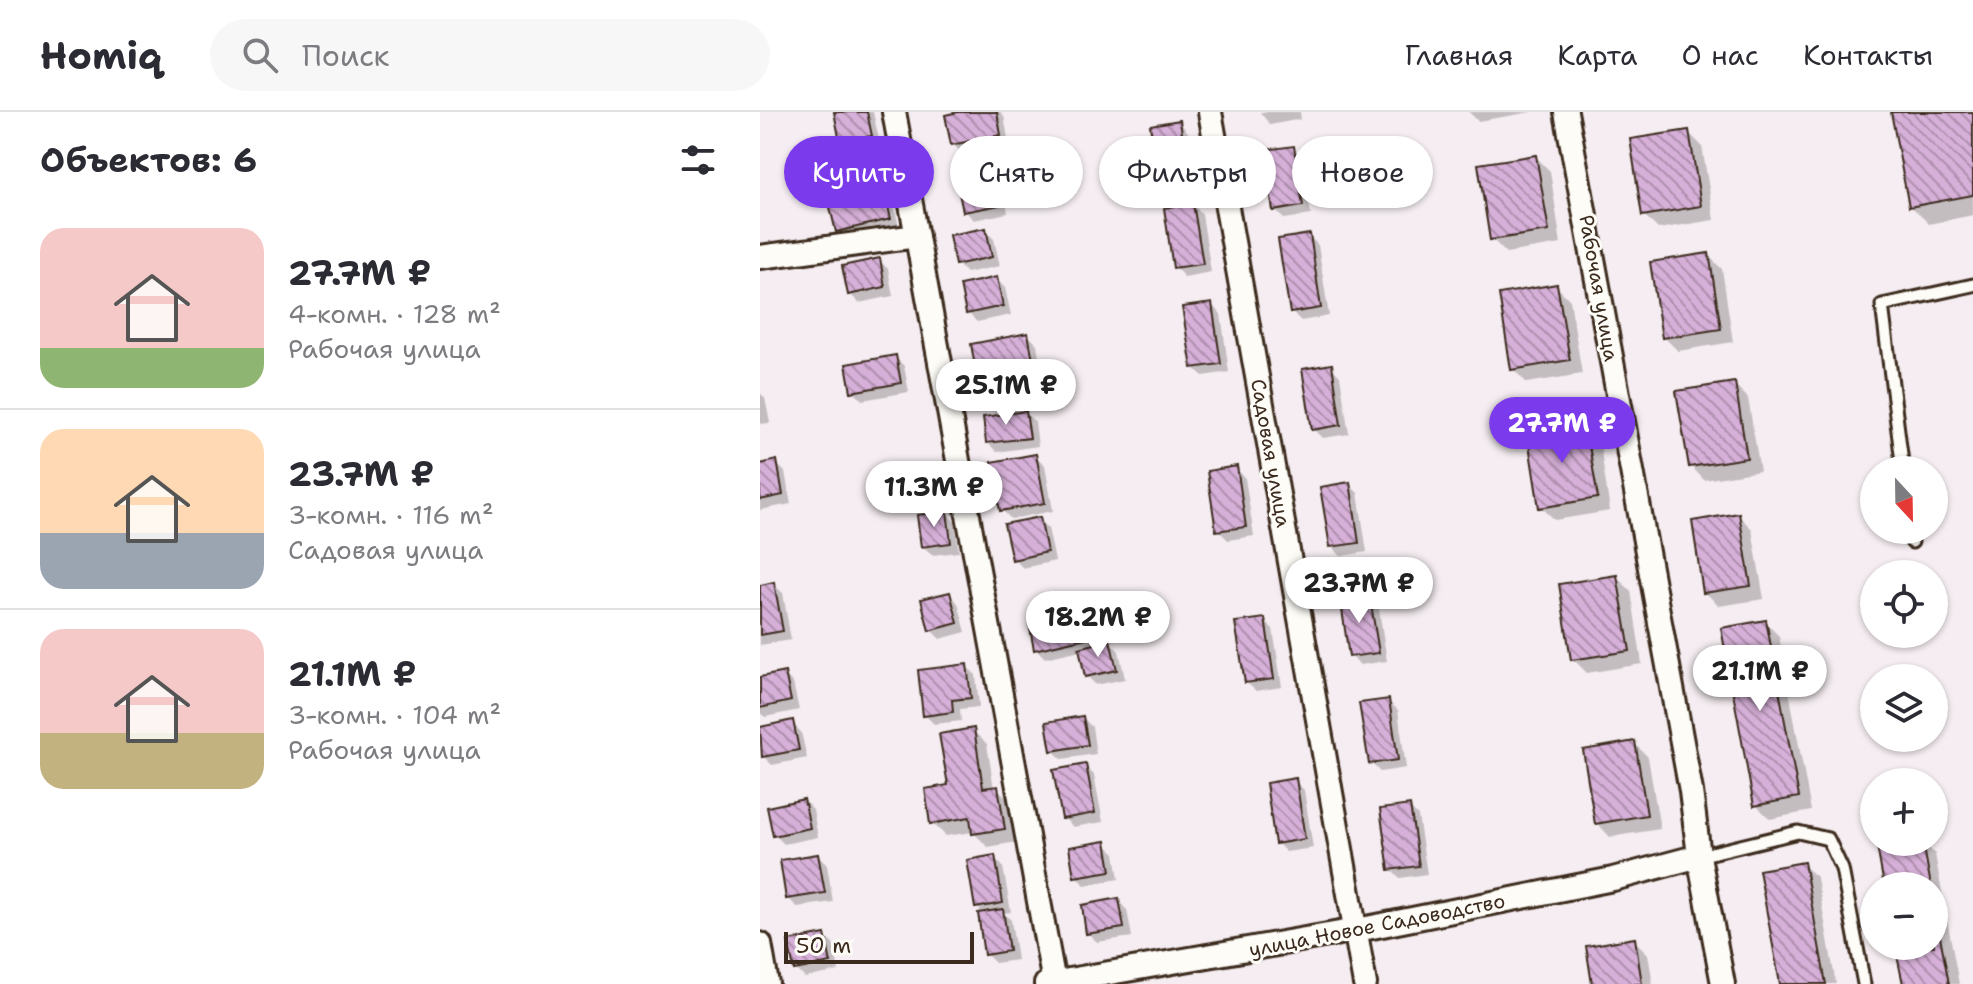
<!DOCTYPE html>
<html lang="ru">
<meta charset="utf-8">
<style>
:root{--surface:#fff;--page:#f7f7f7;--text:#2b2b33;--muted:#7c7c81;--line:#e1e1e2;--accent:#7c3aed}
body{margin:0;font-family:"Shantell Sans",sans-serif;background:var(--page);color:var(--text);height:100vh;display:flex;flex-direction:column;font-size:30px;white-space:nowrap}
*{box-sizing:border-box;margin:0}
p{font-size:26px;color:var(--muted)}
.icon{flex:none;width:44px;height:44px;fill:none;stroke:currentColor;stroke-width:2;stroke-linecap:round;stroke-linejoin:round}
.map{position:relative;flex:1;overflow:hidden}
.details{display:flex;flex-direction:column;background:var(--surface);width:760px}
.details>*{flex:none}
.hud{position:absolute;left:24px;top:24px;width:760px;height:72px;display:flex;gap:16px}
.needle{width:52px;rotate:158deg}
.buttons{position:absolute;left:1100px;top:344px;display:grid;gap:16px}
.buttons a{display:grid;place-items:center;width:88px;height:88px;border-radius:50%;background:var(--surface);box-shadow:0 2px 6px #0004;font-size:40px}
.scale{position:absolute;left:24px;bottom:20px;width:190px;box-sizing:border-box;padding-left:8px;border:4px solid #3b2a1e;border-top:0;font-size:22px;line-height:28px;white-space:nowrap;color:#3b2a1e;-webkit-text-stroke:6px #fdfcf7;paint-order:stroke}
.price{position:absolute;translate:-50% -68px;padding:0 18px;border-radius:28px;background:#fff;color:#222;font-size:26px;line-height:52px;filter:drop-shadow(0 2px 4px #0008)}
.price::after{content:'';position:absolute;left:50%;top:48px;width:24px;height:18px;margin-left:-12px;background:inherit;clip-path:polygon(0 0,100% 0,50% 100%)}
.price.selected{background:var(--accent);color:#fff}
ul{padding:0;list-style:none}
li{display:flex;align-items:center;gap:24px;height:200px;padding:0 40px}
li+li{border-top:2px solid var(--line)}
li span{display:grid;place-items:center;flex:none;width:224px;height:160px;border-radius:24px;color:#555}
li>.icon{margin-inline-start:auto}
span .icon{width:96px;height:96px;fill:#fffc;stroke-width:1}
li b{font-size:34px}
h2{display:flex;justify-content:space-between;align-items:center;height:96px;padding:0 40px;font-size:34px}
.tag{padding:0 28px;border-radius:36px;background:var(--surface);box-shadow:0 2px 6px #0004;font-size:28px;line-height:72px}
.tag.selected{background:var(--accent);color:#fff}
header{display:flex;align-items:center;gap:48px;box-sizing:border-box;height:112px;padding:0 40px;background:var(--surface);border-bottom:2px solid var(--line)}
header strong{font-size:38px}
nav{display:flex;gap:44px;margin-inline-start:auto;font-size:28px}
.search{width:560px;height:72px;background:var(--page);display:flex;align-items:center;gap:20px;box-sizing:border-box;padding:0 28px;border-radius:44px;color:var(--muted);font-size:30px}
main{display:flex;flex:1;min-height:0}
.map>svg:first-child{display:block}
</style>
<header>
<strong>Homiq</strong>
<div class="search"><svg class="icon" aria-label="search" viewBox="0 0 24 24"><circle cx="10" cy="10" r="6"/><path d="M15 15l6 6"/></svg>Поиск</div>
<nav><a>Главная</a><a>Карта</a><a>О нас</a><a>Контакты</a></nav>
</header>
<main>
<section class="details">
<h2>Объектов: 6<svg class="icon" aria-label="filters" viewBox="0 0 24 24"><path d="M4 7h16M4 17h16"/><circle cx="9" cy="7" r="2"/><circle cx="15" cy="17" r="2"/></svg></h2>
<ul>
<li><span style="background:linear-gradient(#f6c9c9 75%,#8fb573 0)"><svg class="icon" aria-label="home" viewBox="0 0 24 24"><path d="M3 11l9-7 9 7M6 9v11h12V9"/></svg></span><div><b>27.7M ₽</b><p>4-комн. · 128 m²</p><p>Рабочая улица</p></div></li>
<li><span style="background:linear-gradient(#ffd9b3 65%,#9aa5b1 0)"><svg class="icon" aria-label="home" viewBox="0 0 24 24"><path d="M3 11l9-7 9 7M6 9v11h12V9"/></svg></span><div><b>23.7M ₽</b><p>3-комн. · 116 m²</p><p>Садовая улица</p></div></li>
<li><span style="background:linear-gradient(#f6c9c9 65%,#c2b280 0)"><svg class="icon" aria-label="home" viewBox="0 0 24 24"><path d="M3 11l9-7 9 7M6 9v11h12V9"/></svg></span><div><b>21.1M ₽</b><p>3-комн. · 104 m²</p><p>Рабочая улица</p></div></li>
</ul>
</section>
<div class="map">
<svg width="1213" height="872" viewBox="0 0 1213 872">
<defs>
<pattern id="building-back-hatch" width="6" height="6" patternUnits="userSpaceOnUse" patternTransform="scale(2)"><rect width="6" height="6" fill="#d6b0d8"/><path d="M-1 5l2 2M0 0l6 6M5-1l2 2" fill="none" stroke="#af8faf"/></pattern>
</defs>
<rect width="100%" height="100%" fill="#f5edf1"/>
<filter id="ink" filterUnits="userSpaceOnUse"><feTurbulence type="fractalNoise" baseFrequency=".0125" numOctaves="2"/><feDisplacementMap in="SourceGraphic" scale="16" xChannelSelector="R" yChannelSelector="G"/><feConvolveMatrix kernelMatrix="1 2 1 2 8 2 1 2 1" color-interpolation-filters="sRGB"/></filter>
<g filter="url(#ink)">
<!-- shadow -->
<path fill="#0003" d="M76,0H113L120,33L91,39L82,29Z
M209,0H240L244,4L249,32L202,41L193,32Z
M500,0H540L541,7L510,13Z
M709,0H772L718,9Z
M1133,0H1213V103L1169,112L1151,94Z
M419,10L428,20L437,78L410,82L401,72Z
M928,20L942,34L954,108L898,117L884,103Z
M533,36L542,45L551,103L524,107L515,98Z
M776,45L790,59L801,132L746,141L732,127Z
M120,64L129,73L139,115L87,128L78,119Z
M234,66L243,75L248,101L214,108L205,99Z
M433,93L442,102L451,160L424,165L415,155Z
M225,118L234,127L240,154L206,161L197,152Z
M549,124L558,133L569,204L541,209L532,200Z
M948,143L962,157L973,230L918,239L904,225Z
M119,148L128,157L133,184L99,191L90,182Z
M236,167L245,176L251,203L217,210L208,201Z
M797,175L810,188L822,262L767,271L753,257Z
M452,193L461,202L469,260L443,264L433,255Z
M268,223L277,232L281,258L227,268L218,259Z
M135,245L144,254L149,280L102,288L93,279Z
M571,255L580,264L589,322L563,326L554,317Z
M974,272L988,286L1000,359L944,368L931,354Z
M0,281L5,286L10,311L0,312Z
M266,301L275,310L278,334L237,340L228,331Z
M825,312L839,326L850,399L795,408L781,395Z
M275,344L285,353L293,399L251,407L242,398Z
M16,351L25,360L31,392L0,398V354Z
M476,356L485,366L494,424L468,428L458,418Z
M589,372L598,381L607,440L581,444L571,434Z
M186,401L195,410L199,440L172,443L163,434Z
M979,404L992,417L1004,487L959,494L945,480Z
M279,407L288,416L295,449L263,456L254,447Z
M857,465L871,479L882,552L827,561L813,547Z
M13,472L23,481L31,528L0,533V475Z
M189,482L198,491L206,520L180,527L171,518Z
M609,482L618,491L627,549L600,553L591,544Z
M317,491L326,501L334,534L350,530L359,539L365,567L336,573L327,564L321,538L285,546L276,537L284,510Z
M504,508L513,517L522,575L496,579L486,570Z
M1005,510L1019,524L1051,699L1010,707L996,693Z
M206,554L216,563L219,595L200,597L201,609L174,612L165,603Z
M24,562L33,571L39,598L5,605L0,601V567Z
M628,589L638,598L646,656L620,660L611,651Z
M323,606L332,615L336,642L302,647L292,638Z
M32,611L41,620L47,646L12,653L3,644L0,617Z
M213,619L227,632L234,677L237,676L251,690L257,730L228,735L213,720L186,724L172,711Z
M874,631L888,645L900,717L850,725L837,711Z
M325,654L334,663L343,710L313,715L304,706Z
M535,669L544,678L553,736L526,740L517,731Z
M44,689L53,698L58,725L24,732L15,723Z
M649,695L658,704L667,762L640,766L631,757Z
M1152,730H1163L1175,742L1199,872H1145L1137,834H1174V774H1126Z
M345,732L355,741L359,767L325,773L316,764Z
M58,744L67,753L73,790L37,795L28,786Z
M234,745L243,755L251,800L244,801L251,808L257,848L235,851L226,842L224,802L217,795Z
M1043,752L1057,766L1076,872H1022Z
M358,789L367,798L372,825L337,830L328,821Z
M64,824L74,833L79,859L45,866L36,857Z
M874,828L888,842L893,872H834Z"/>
<!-- building -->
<path fill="url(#building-back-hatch)" stroke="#3b2a1e" stroke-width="2" d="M74,0H107L112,24L80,30Z
M198,0H237L241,23L191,33L185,3Z
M1131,0H1213V83L1149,95Z
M420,8L429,69L399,73L390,13Z
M929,18L941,94L882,104L870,27Z
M534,34L543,94L513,99L504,38Z
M776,43L789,119L730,128L718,52Z
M120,62L131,107L76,120L65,75Z
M234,64L240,93L203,100L197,71Z
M433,91L443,152L413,156L404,96Z
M226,116L232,145L195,153L189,123Z
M550,122L561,196L530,201L518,127Z
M949,141L961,217L902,226L890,150Z
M120,146L125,175L88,183L82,154Z
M237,165L243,194L206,202L200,173Z
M797,172L810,248L751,258L739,182Z
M452,191L461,252L432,256L422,195Z
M268,221L273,249L216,260L211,232Z
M136,243L141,271L91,280L86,252Z
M572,252L581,313L552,318L542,257Z
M975,270L987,346L929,355L916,279Z
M266,299L270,326L226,331L223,305Z
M825,310L838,386L779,396L767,320Z
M276,342L285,391L240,399L231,350Z
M17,348L23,383L0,388V352Z
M477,354L486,415L456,419L447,359Z
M590,370L599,431L570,435L560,375Z
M187,399L191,431L161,435L157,403Z
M979,401L991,474L943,481L932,409Z
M280,405L287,440L252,448L244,412Z
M857,463L870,539L811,548L799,472Z
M14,470L23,519L0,523V473Z
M190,480L198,511L169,519L161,487Z
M609,480L619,541L589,545L580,484Z
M317,489L326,526L274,538L269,511L282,508L279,498Z
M505,506L514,567L485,571L475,510Z
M1006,508L1039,685L994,694L961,516Z
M350,528L357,558L325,565L319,536Z
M207,552L211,586L192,588L193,600L163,604L158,558Z
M25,560L31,589L0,596V565Z
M629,587L638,648L609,652L599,591Z
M323,604L328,633L291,639L286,610Z
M33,608L39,638L2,645L0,615Z
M214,616L223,676L238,674L245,717L212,722L210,705L170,712L165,677L188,673L179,622Z
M875,629L887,703L835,712L823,638Z
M326,652L335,701L302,707L293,658Z
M536,666L545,727L515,732L506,671Z
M44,687L50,716L13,724L7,695Z
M650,693L659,754L629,758L620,697Z
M346,729L351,759L314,765L309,735Z
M1141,730H1163L1171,774H1124L1117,734Z
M58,742L65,781L26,787L20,748Z
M235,743L243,791L215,796L207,748Z
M1044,750L1066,872H1020L999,758Z
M359,786L364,816L326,822L322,793Z
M1174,792L1189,872H1143L1135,834H1174Z
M243,797L249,839L224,843L218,801Z
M65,822L71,851L34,858L28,829Z
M875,826L882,872H832L826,834Z"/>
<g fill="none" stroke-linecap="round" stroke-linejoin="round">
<defs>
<path id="lane" d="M1143,358L1122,193L1213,173
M1151,418L1152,430
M939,744L1038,720L1068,727L1082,757L1104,872"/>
<path id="street" d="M134,0L294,871
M450,0L605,872
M806,0L931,679L939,744L963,872
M0,145L157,124
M0,832L7,872
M286,872L597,818L853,767L939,744"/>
</defs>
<!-- lane casing -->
<use href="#lane" stroke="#3b2a1e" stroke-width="17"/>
<!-- street casing -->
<use href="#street" stroke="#3b2a1e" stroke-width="28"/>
<!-- lane -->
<use href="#lane" stroke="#fdfcf7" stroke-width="11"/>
<!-- street -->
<use href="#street" stroke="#fdfcf7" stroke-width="22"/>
</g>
</g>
<g text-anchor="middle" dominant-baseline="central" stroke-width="6" stroke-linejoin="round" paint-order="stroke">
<!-- street labels -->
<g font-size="20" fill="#3b2a1e" stroke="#fdfcf7">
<text transform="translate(839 176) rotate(80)">Рабочая улица</text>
<text transform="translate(511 341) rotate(80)">Садовая улица</text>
<text transform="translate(617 813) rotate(-11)">улица Новое Садоводство</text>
</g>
</g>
</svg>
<div class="buttons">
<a><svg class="needle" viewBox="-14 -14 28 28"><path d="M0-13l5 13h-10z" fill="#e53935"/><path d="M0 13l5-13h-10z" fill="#7c7c81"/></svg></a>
<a><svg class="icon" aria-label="locate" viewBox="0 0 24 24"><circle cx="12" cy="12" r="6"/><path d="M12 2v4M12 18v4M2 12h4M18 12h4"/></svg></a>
<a><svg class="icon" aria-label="layers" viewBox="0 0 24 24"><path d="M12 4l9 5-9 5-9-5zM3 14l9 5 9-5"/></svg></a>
<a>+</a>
<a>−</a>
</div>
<div class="scale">50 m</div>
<b class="price" style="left:246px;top:315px">25.1M ₽</b>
<b class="price selected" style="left:802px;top:353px">27.7M ₽</b>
<b class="price" style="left:174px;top:417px">11.3M ₽</b>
<b class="price" style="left:599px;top:513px">23.7M ₽</b>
<b class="price" style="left:338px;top:547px">18.2M ₽</b>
<b class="price" style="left:1000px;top:601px">21.1M ₽</b>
<div class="hud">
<a class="tag selected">Купить</a>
<a class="tag">Снять</a>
<a class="tag">Фильтры</a>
<a class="tag">Новое</a>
</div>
</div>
</main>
